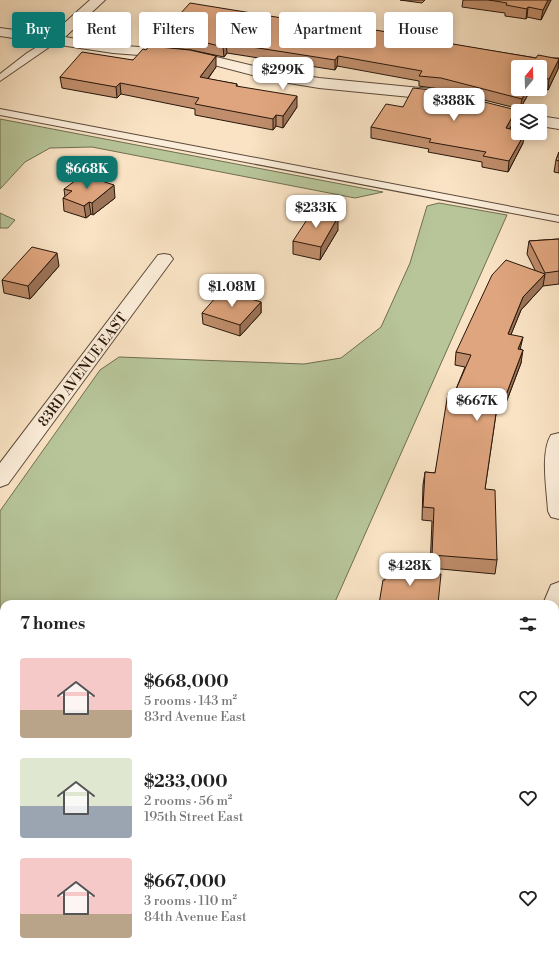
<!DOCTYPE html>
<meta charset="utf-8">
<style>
:root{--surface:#fff;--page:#f2f2f2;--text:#222;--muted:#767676;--accent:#0f766e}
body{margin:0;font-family:"Libre Bodoni",serif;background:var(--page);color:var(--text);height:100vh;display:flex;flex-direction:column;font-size:15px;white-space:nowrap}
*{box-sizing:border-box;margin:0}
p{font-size:13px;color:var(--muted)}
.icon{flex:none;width:22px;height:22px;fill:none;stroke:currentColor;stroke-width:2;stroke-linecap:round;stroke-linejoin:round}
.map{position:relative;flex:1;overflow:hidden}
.drawer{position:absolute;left:0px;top:600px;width:559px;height:356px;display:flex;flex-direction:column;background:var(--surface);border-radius:12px 12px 0 0;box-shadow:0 2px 10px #0003}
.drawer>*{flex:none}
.top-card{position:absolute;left:12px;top:12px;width:535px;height:36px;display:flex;gap:8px}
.needle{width:26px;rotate:19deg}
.tools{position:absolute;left:511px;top:60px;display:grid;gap:8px}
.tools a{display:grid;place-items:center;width:36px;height:36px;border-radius:4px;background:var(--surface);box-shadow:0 2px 10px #0003;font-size:20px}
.price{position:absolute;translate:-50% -34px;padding:0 9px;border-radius:8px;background:#fff;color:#222;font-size:13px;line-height:26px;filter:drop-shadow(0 1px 2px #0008)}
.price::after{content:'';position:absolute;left:50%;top:24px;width:12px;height:9px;margin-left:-6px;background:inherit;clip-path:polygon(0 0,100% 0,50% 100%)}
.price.on{background:var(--accent);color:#fff}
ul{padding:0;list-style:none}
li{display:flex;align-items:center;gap:12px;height:100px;padding:0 20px}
li span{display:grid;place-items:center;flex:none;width:112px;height:80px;border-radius:4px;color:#555}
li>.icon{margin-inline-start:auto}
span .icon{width:48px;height:48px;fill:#fffc;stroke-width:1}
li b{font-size:17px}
h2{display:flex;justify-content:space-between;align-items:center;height:48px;padding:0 20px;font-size:17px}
.pill{padding:0 14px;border-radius:4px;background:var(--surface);box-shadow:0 2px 10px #0003;font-size:14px;line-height:36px}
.pill.on{background:var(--accent);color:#fff}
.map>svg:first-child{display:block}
</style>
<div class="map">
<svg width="559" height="956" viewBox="0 0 559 956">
<rect width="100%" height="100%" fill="#f9e3c4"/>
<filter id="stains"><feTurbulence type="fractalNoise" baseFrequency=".005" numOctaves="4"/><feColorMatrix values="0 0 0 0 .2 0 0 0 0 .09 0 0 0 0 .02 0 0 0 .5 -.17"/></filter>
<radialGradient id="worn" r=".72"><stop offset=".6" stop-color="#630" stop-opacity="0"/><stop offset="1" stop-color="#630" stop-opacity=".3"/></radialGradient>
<!-- green -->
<path fill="#b7c599" stroke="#706e52" d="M0,119L383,192L355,198L92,147L50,148L25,162L0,189Z
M439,203L507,215L334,604H4V633L0,632V511L100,370L119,357L304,364L341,358L381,327L410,263L427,206Z
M0,213L15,220L8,228H0Z
M179,952H343L344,956H178Z"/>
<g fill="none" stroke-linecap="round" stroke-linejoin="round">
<defs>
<path id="service" d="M55,36L59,39L58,41L0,81V74L27,53Z
M0,109L559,216V222L0,115Z"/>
<path id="minor" d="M90,0H105L65,37L113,45L191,51L271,70L319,78L441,90L446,92L449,95L446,98L441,100L319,88L271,80L191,59L113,53L0,36V28L51,35Z
M540,116L559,119V129L540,126Z
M164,254L170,255L173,259L170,263L8,484L0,487V463L158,255Z
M559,433V519L551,517L548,511C547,490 540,453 551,435Z
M559,582V614L555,615V604H543L551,585Z
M0,644L4,645V665L0,664Z
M555,649L559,650V670L555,669Z"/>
</defs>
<!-- service casing -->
<use href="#service" stroke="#5c4a3a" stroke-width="2"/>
<!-- minor casing -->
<use href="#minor" stroke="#5c4a3a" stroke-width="2"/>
<!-- service -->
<use href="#service" fill="#fbedd9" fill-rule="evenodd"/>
<!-- minor -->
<use href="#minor" fill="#fbedd9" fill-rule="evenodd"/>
</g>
<!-- wall -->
<path fill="#c08e6c" stroke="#28170c" d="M400,0H425L422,3Z
M463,0H551L541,20L527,17L526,19L505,16V13L462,7Z
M325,25L351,27L426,38L451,36L450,44L536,58H559L558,69L548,90L540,88V67L518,89H531L520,109L440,89L419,86V81L337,66L335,70L227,53L224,57L191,50L159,47V37Z
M133,60L216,67L208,79L237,84V86L297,107L283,128L276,126L273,130L195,115V109L121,94L117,98L62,88L60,77Z
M403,107L514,121L510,129L523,143L508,172L482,167V162L428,152L429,149L371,138V127Z
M559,152V173L554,172L556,160Z
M64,189L115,198L93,215L91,214L86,218L64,211L63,198L65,197Z
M338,230L320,260L293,254V241Z
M559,239V284L543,286L521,310L511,334L521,349V363L504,408L497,407L485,489L497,560L495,574L430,568L432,521L422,520L423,485L425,472L435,473L454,394L465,367L455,365L456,352L535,270L527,254L529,241Z
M59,266L30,299L4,293L2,280Z
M261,302V313L240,336L203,324L202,313Z
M555,727L559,728V771L555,770Z
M555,811L559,812V878L557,887H555Z"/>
<!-- shaded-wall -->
<path fill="#9c7458" stroke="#28170c" d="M548,0H551L541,20L543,10Z
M528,7L527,17L526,19L527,9Z
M451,36L450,46L447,43Z
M226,43L227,53L224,57L223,47Z
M216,56V67L201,88L200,77Z
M338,56L337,66L335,70V60Z
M559,59L558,69L548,90L549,79Z
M120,83L121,94L117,98L116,87Z
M527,89H531L520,109L522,99Z
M297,96V107L283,128V116Z
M516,110L514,121L504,139L506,128Z
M276,115V126L273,130V119Z
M525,133L523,143L508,172L509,161Z
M114,185L115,198L93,215L92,203Z
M89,202L91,214L86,218L84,206Z
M338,217V230L320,260L321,247Z
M57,253L59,266L30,299L28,286Z
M545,274L543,286L521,310L506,347L508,334L523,297Z
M261,302V313L240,336V325Z
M523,337L520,350L518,349Z
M523,350L521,363L504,408L506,395Z"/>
<!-- building -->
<path fill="#dfa57e" stroke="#28170c" d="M489,0H548L543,10L528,7L527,9L506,5L507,3Z
M190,3L325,25L330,19L351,22L349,26L426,38L429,32L451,36L447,43L536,58L538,55L559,59L549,79L540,78V67H518V89H527L522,99L441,78L419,76L422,71L338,56L335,60L226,43L223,47L191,39L159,37Z
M149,46L190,50L216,56L200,77L237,84L236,86L297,96L283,116L276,115L273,119L195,104L199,98L120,83L116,87L60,77L82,52L133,60L143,49L146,50Z
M413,88L441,91L516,110L506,128L518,131V133H525L509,161L483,156L486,152L429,142L431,139L371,127L386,104L403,107Z
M559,152V161L556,160Z
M83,175L114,185L92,203L89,202L84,206L63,198L72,191L64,189Z
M312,212L338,217L321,247L293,241Z
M559,239V271L545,273L529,241Z
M32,247L57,253L28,286L2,280Z
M506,260L545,274L523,297L508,334L523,337L518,349L523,350L506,395L499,393L485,489L495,490L497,560L432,555L434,508L423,507L425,472L435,473L448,393L454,394L471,355L456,352L492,275Z
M225,291L261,302L240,325L202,313L217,296L219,297Z
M387,567L441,574L438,604H379L383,580H385Z
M555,727L559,728V757L555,756Z
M555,811L559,812V874L555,873Z"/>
<g text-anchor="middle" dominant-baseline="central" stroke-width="3" stroke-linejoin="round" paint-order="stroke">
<!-- street labels -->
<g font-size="14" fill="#28170c" stroke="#fbedd9">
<text transform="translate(83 370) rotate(-53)">83RD AVENUE EAST</text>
</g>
</g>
<rect width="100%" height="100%" filter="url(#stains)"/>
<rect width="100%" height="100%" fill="url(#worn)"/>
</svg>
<div class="tools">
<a><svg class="needle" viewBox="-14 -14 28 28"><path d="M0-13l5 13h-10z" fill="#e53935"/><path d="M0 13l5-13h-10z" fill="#767676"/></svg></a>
<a><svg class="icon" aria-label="layers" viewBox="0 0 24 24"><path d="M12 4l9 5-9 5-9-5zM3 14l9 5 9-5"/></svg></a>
</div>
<b class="price" style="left:283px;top:91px">$299K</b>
<b class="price" style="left:454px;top:122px">$388K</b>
<b class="price on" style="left:87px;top:190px">$668K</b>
<b class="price" style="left:316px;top:229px">$233K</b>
<b class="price" style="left:232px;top:308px">$1.08M</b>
<b class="price" style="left:477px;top:422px">$667K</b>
<b class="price" style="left:410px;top:587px">$428K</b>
<div class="top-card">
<a class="pill on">Buy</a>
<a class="pill">Rent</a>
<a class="pill">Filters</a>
<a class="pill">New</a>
<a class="pill">Apartment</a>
<a class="pill">House</a>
</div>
<section class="drawer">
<h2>7 homes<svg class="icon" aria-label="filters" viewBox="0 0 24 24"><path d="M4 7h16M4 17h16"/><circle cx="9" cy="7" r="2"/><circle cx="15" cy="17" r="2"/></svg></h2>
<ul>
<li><span style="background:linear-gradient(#f6c9c9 65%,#b9a48a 0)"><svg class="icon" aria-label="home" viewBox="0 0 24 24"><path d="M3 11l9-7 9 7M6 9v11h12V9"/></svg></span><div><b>$668,000</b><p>5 rooms · 143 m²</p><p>83rd Avenue East</p></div><svg class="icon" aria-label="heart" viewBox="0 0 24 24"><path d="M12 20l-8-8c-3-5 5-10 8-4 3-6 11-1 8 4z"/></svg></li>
<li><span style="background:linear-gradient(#dfe7d0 60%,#9aa5b1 0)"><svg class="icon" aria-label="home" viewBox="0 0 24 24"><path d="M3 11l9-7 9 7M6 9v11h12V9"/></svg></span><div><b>$233,000</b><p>2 rooms · 56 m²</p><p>195th Street East</p></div><svg class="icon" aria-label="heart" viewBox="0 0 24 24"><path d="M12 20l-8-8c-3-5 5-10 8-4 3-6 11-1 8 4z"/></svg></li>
<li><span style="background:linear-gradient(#f6c9c9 70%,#b9a48a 0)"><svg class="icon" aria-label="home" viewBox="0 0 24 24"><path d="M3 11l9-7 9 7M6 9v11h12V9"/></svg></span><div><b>$667,000</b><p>3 rooms · 110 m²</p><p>84th Avenue East</p></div><svg class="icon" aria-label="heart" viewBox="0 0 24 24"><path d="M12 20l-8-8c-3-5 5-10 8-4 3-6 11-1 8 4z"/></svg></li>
</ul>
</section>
</div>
